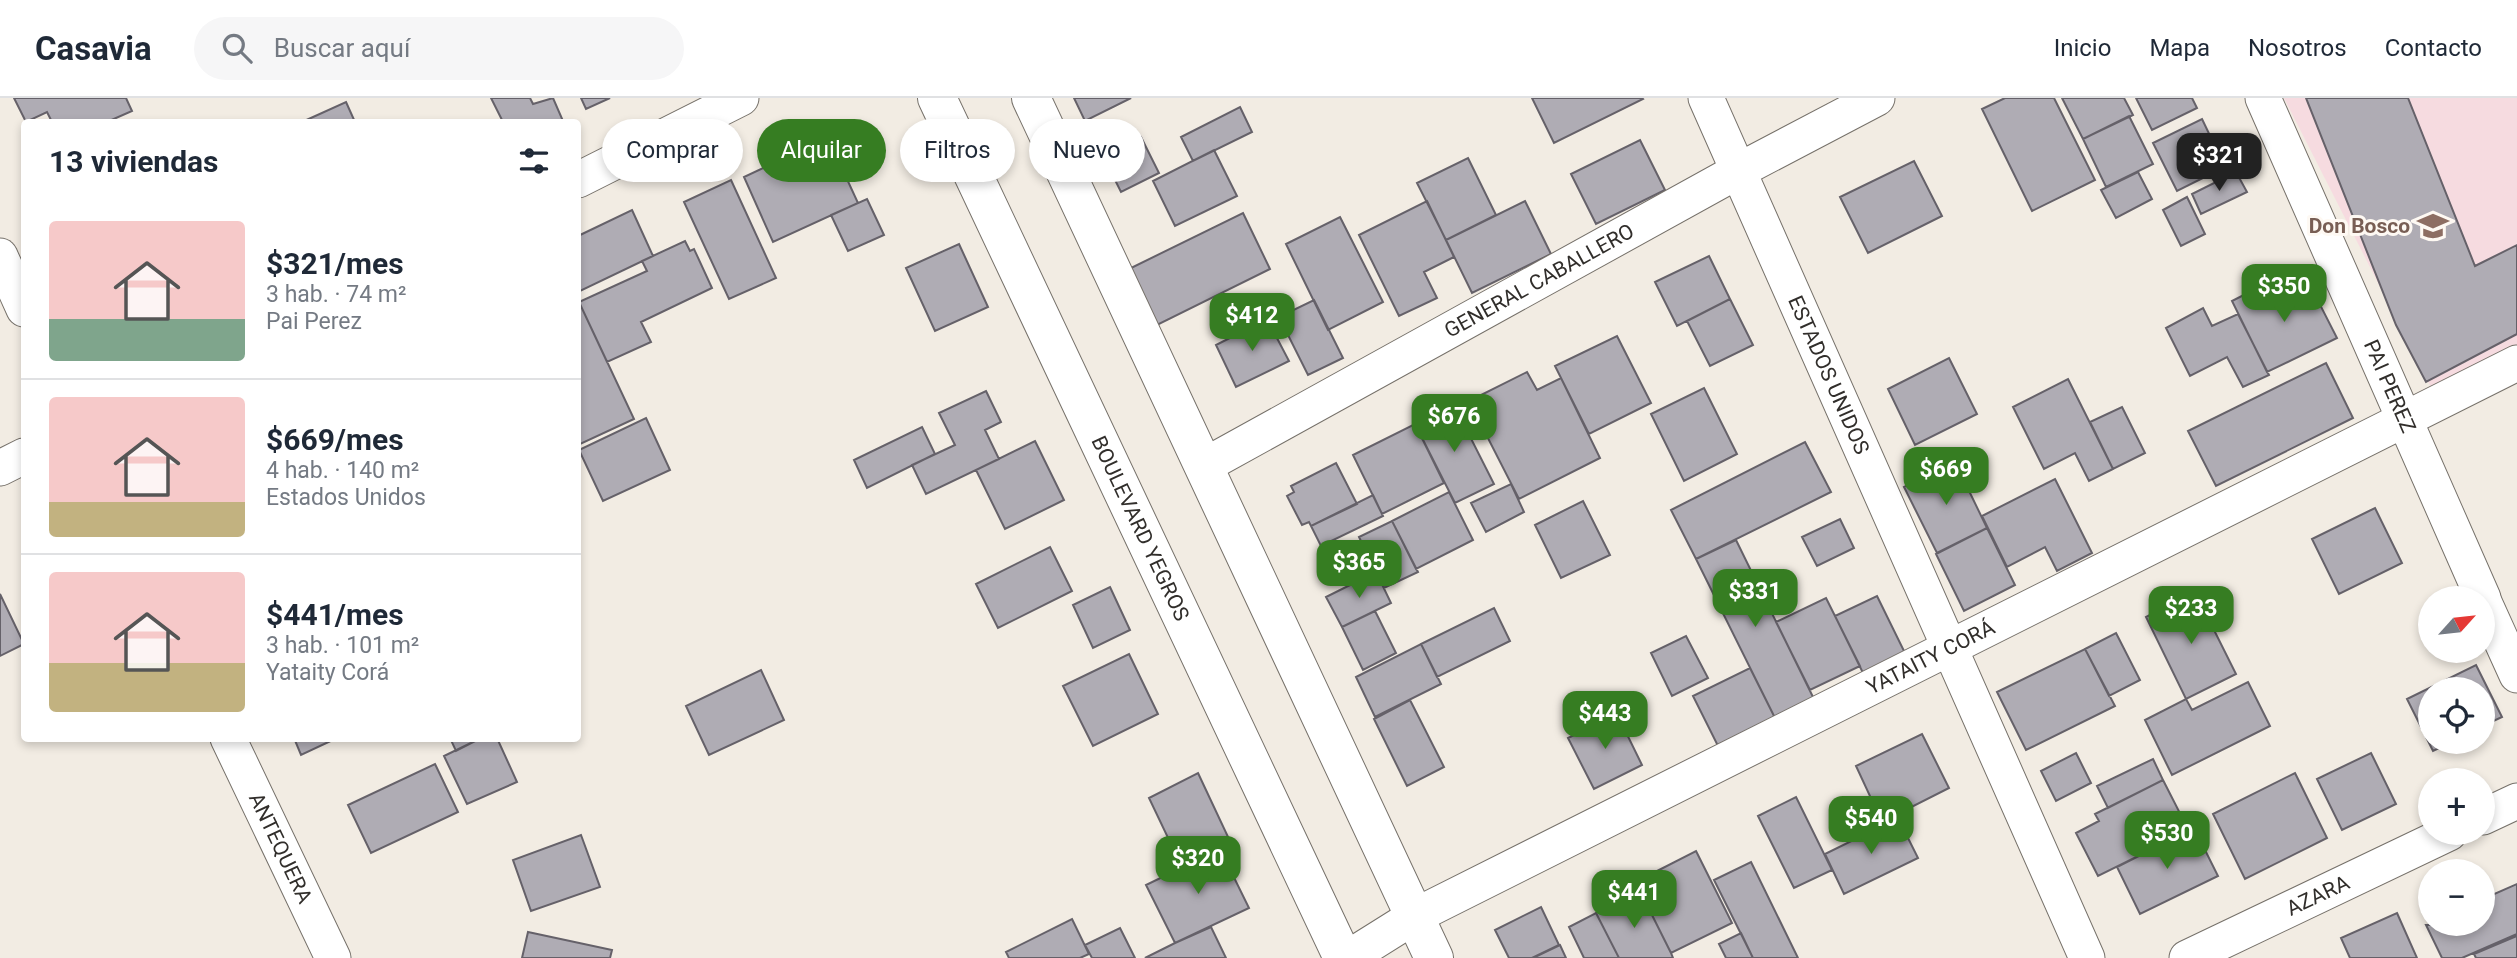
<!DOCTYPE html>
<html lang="es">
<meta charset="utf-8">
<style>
:root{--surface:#fff;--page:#f6f6f7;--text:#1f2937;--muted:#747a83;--line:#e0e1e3;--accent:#367d22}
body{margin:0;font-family:Roboto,sans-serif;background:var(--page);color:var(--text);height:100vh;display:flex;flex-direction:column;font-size:26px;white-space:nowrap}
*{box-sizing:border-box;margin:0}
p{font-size:23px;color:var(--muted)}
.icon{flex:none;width:38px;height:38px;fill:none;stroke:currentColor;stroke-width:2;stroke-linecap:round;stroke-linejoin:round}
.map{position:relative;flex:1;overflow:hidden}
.panel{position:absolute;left:21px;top:21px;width:560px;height:623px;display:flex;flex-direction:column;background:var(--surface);border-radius:7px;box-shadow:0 4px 10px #0003}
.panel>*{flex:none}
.top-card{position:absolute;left:602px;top:21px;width:665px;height:63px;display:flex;gap:14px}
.needle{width:46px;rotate:63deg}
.fabs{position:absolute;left:2418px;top:488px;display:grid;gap:14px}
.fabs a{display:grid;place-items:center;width:77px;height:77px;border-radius:50%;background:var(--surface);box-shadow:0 4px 10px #0003;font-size:35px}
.price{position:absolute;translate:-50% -60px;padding:0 16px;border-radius:14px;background:var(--accent);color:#fff;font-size:23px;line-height:46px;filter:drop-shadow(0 2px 4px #0008)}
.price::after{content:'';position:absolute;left:50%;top:42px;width:21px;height:16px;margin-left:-10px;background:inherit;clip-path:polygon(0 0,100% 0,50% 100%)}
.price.on{background:#222;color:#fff}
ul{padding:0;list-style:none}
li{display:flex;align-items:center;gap:21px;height:175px;padding:0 28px}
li+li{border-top:2px solid var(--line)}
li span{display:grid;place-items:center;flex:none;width:196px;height:140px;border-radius:7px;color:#555}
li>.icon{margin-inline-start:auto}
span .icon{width:84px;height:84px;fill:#fffc;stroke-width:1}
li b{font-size:30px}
h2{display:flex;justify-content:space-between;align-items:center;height:84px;padding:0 28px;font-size:30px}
.tag{padding:0 24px;border-radius:32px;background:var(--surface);box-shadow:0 4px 10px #0003;font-size:24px;line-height:63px}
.tag.on{background:var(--accent);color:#fff}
header{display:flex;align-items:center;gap:42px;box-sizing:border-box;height:98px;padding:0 35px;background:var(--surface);border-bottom:2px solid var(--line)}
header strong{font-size:33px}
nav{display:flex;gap:38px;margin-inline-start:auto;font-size:24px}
.search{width:490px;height:63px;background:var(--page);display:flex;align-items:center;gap:18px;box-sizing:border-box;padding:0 24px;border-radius:38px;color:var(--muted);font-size:26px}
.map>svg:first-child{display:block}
</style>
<header>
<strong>Casavia</strong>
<div class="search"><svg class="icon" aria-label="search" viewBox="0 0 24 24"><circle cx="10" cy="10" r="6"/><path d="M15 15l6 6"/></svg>Buscar aquí</div>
<nav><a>Inicio</a><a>Mapa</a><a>Nosotros</a><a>Contacto</a></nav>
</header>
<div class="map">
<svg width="2517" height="860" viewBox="0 0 2517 860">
<rect width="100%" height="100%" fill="#f2ece3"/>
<!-- education -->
<path fill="#f6dbe0" d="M2284,0H2517V255L2435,297Z"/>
<!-- building -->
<path fill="#afacb4" stroke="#656169" stroke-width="2" d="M14,0H126L132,13L107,24H52L47,14L26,24Z
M491,0H530L533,6L553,0L563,23L503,24Z
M581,0H610L586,11Z
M1074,0H1131L1085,23Z
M1532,0H1642L1643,1L1554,45Z
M2005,0H2054L2095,82L2032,113L1982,11Z
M2062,0H2124L2133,17L2083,41Z
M2136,0H2192L2197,10L2152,32Z
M2306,0H2408L2475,168L2517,147V236L2426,284L2396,227Z
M346,4L355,24H302Z
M1240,9L1252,34L1193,63L1181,39Z
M2129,18L2153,66L2106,89L2083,41Z
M2202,21L2225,69L2177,93L2153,45Z
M1141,39L1159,75L1121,94L1103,58Z
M828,40L858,105L773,144L744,79Z
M1640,42L1665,92L1596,126L1571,76Z
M1214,52L1237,98L1175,128L1153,83Z
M1468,60L1496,117L1446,142L1417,85Z
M1914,63L1942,118L1868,155L1840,99Z
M2138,74L2152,101L2116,120L2101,92Z
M2236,74L2247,94L2201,116L2192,96Z
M731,82L776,180L729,201L684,104Z
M2187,99L2205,136L2181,148L2163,112Z
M867,101L884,137L848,153L831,117Z
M1427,103L1454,159L1424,174L1437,200L1399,218L1359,137Z
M1525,103L1551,156L1472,195L1446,142Z
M632,112L653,158L578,194V138Z
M1243,115L1270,171L1157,227L1129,171Z
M1340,119L1383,204L1328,232L1286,146Z
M685,143L690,153L694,151L712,190L641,224L651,244L607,264L579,204L647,173L642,163Z
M959,146L988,209L935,233L906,170Z
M1709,158L1730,201L1677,228L1655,184Z
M2267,185L2277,204L2310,187L2337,240L2267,274L2232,203Z
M1730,201L1753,247L1710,268L1687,223Z
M1314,202L1343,260L1308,277L1279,219Z
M579,204L634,321L578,347V205Z
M2203,210L2212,228L2238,216L2269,277L2243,289L2227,259L2190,278L2166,230Z
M1267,221L1289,263L1236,289L1216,247Z
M1617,238L1651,305L1589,336L1555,268Z
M1949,260L1977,316L1915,347L1888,291Z
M2326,265L2353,320L2216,388L2188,333Z
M1527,274L1537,292L1561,280L1600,360L1519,401L1469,303Z
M2068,281L2113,371L2089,383L2075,355L2044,371L2013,309Z
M1704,290L1737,356L1684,383L1651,316Z
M986,293L1001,324L985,332L999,361L926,396L912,367L955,347L939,315Z
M1454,307L1494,386L1455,405L1415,326Z
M2122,309L2145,355L2113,371L2090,324Z
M646,320L670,372L603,403L579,352Z
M1415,326L1444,385L1382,416L1353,357Z
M922,329L935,356L867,390L854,362Z
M1035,343L1064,402L1005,431L976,372Z
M1805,344L1831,394L1696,461L1671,412Z
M1955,364L1987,430L1937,455L1904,389Z
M1336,365L1357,406L1311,428L1309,424L1302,427L1287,398L1294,394L1291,388Z
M2055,381L2092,455L2057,473L2045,449L2007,469L1982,418Z
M1511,386L1524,414L1486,434L1471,405Z
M1449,394L1473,442L1416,471L1392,423Z
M1373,397L1383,418L1321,448L1311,428Z
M1583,403L1610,457L1561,480L1535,427Z
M2375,410L2402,465L2339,496L2312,441Z
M1840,421L1854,450L1817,468L1802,439Z
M1392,423L1418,474L1384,490L1359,439Z
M1987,430L2015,487L1964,513L1936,456Z
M1736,442L1814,601L1775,620L1696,461Z
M1050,449L1072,493L998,530L976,486Z
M1376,474L1391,505L1342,529L1326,499Z
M1110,489L1130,532L1093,550L1073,507Z
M2195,494L2236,576L2186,601L2146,519Z
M0,496L24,546L0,558Z
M1877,498L1905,555L1863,575L1835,518Z
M1826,500L1860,568L1810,592L1776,524Z
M1494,510L1510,543L1437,579L1421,546Z
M1375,513L1396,555L1363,572L1342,529Z
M2116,535L2140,582L2109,598L2085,551Z
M1686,538L1708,580L1672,598L1651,555Z
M1421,546L1441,586L1375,619L1356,579Z
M2085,551L2115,608L2026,652L1997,594Z
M1129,556L1158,616L1093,648L1063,588Z
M2476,567L2502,619L2483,628V592H2431V644H2452L2433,653L2407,601Z
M1750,570L1775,620L1718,648L1693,598Z
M761,572L784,622L709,657L686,608Z
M2248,584L2270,628L2172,677L2145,622L2186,601L2192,612Z
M1410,602L1444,669L1407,688L1374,621Z
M1617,616L1642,667L1594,691L1568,640Z
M1922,636L1949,690L1882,724L1856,668Z
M294,640H337L301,657Z
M450,640H481L456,653Z
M481,640H497L517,684L467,706L444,658Z
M2076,655L2091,685L2056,703L2041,673Z
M2371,655L2396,706L2342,732L2317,681Z
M2153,661L2163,682L2108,710L2097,688Z
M435,666L458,714L371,755L348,707Z
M1198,675L1229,741L1180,765L1149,700Z
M2295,675L2327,740L2245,781L2213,716Z
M2163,682L2189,733L2098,778L2076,735L2099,723L2095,716Z
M1796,699L1832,772L1794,790L1758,718Z
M1898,720L1918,760L1844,796L1825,756Z
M2194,730L2218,778L2140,816L2117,769Z
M581,737L600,789L531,813L513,762Z
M1220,751L1249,810L1175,845L1146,787Z
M1696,753L1732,825L1671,855L1640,793L1662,783L1657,773Z
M1751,764L1798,860H1753L1714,782Z
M2517,786V836L2462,860H2442L2426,827L2483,826V801Z
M1640,793L1671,855L1673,860H1619L1596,815Z
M1541,809L1559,847L1532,860H1509L1495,832Z
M1596,815L1619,860H1584L1569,829Z
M2397,815L2417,860H2350L2341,840Z
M1072,821L1089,856L1080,860H1009L1006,854Z
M1211,829L1226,860H1145L1175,845Z
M1120,830L1135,860H1092L1085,847Z
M528,834L612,852L610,860H522Z
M1741,835L1753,860H1726L1719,846Z
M2517,838V860H2476L2474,856Z
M1560,847L1566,860H1533Z"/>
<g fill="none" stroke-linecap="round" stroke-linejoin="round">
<defs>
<g id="street">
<path id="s1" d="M1706,0L2087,860"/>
<path id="s2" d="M2263,0L2483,500"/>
<path d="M578,82L741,0"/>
<path d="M0,158L24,211"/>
<path id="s3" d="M1204,368L1738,73L1877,0"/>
<path d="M0,370L24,358"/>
<path d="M2483,502L2517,577"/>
<path id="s4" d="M228,640L333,860"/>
<path d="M2483,719L2517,703"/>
<path id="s5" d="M1348,860L1415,818L2517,265"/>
<path id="s6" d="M2187,860L2449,735"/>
</g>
<g id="secondary">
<path id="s7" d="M937,0L1343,860"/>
<path d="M1031,0L1434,860"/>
</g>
</defs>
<!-- street casing -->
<use href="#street" stroke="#76716a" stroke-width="37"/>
<!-- secondary casing -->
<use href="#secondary" stroke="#76716a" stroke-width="40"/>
<!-- street -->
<use href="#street" stroke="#fff" stroke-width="35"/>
<!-- secondary -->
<use href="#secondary" stroke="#fff" stroke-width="38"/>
</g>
<!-- icons -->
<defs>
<symbol id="university-bare" viewBox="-9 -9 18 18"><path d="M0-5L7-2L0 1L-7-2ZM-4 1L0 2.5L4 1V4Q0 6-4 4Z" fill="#8d6e63" stroke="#fef9f3" stroke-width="2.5" paint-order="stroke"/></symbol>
</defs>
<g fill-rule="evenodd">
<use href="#university-bare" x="2411" y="106" width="44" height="44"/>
</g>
<g text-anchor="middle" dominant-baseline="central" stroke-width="6" stroke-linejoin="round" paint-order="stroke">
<!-- education labels -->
<g font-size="21" font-weight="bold" fill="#785e54" stroke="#fef9f3" text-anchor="end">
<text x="2410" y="128">Don Bosco</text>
</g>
<!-- street labels -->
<g font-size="21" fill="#312e2b" stroke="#fef9f3">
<text stroke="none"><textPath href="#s3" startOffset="383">GENERAL CABALLERO</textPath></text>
<text stroke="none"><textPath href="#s1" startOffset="303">ESTADOS UNIDOS</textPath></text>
<text stroke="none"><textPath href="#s2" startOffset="315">PAI PEREZ</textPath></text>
<text stroke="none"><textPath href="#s7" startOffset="476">BOULEVARD YEGROS</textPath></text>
<text stroke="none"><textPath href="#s5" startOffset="656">YATAITY CORÁ</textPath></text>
<text stroke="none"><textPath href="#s4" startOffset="122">ANTEQUERA</textPath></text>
<text stroke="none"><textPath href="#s6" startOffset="145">AZARA</textPath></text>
</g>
</g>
</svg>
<div class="fabs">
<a><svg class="needle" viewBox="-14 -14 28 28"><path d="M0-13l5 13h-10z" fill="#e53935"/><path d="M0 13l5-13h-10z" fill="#747a83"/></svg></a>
<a><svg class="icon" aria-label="locate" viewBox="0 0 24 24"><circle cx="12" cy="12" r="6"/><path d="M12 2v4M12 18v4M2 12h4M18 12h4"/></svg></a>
<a>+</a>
<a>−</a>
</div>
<b class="price on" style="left:2219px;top:95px">$321</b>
<b class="price" style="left:2284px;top:226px">$350</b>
<b class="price" style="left:1252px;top:255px">$412</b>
<b class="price" style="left:1454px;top:356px">$676</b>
<b class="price" style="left:1946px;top:409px">$669</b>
<b class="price" style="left:1359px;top:502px">$365</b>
<b class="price" style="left:1755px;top:531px">$331</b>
<b class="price" style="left:2191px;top:548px">$233</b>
<b class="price" style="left:1605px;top:653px">$443</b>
<b class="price" style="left:1871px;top:758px">$540</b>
<b class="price" style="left:2167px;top:773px">$530</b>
<b class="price" style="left:1198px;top:798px">$320</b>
<b class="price" style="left:1634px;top:832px">$441</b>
<div class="top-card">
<a class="tag">Comprar</a>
<a class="tag on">Alquilar</a>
<a class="tag">Filtros</a>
<a class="tag">Nuevo</a>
</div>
<section class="panel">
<h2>13 viviendas<svg class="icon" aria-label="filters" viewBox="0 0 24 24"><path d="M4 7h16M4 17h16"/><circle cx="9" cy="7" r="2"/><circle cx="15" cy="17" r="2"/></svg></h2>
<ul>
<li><span style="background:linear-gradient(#f6c9c9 70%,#7fa58c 0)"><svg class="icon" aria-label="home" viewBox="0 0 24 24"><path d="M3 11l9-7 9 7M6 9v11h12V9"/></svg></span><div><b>$321/mes</b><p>3 hab. · 74 m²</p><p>Pai Perez</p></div></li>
<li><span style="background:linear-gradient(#f6c9c9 75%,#c2b280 0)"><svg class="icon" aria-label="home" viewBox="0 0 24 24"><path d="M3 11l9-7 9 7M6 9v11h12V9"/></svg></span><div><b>$669/mes</b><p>4 hab. · 140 m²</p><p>Estados Unidos</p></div></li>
<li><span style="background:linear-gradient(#f6c9c9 65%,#c2b280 0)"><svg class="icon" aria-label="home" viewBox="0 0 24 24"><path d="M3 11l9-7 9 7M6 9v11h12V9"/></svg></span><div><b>$441/mes</b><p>3 hab. · 101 m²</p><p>Yataity Corá</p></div></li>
</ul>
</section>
</div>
